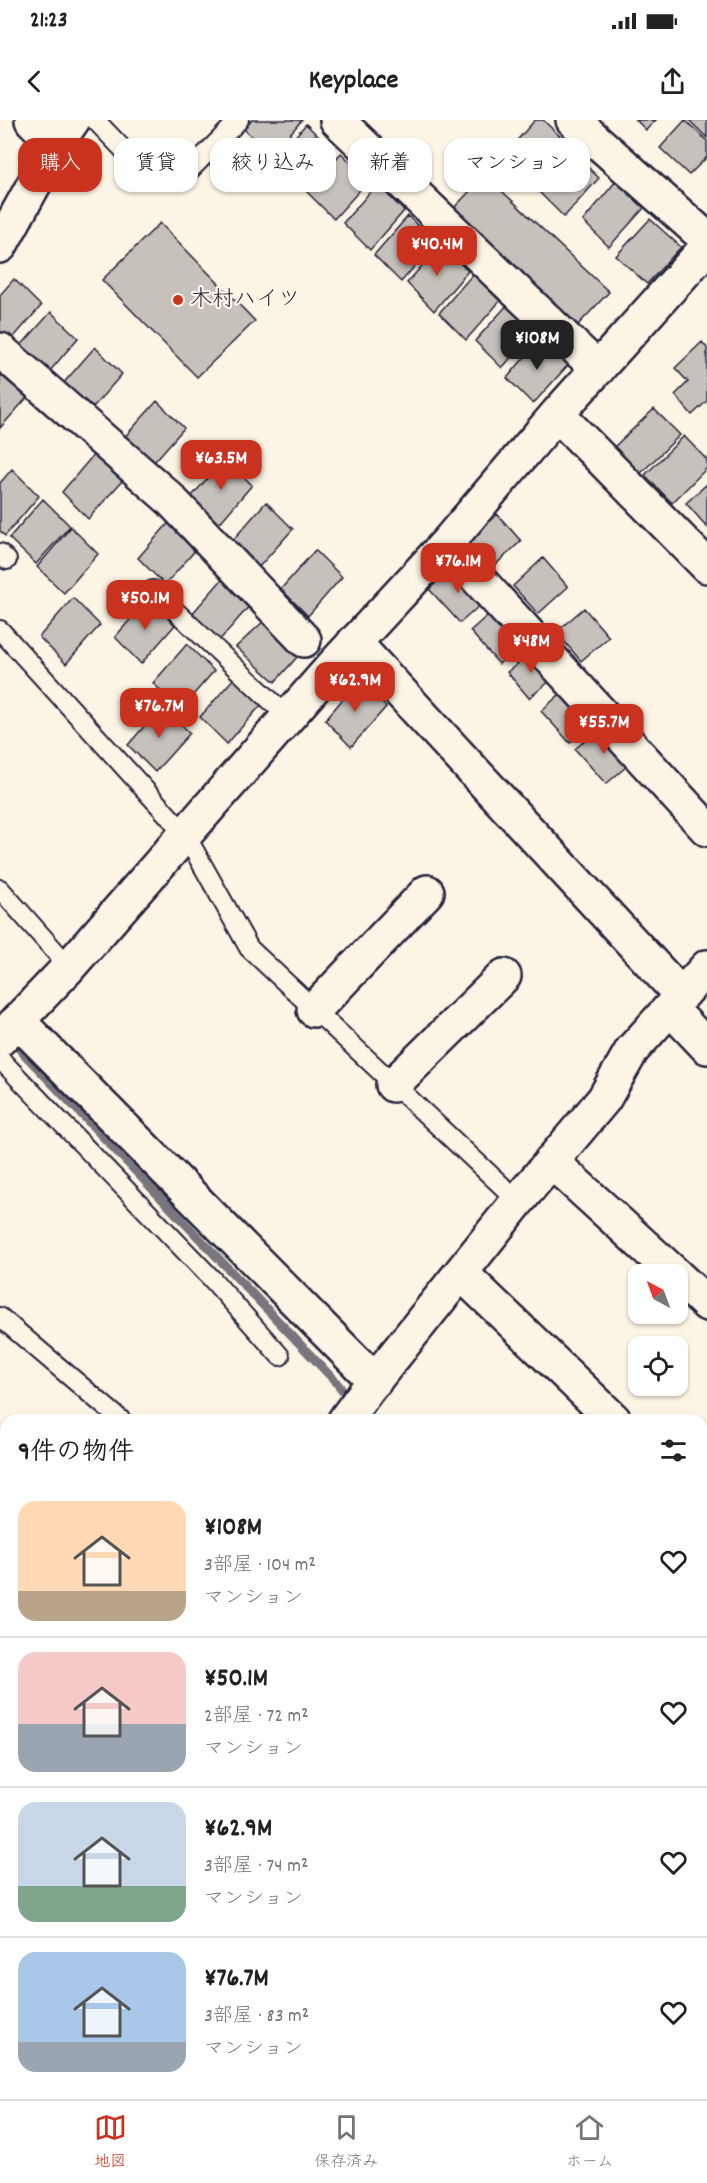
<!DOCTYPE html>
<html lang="ja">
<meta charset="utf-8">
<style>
:root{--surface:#fff;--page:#f2f2f2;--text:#222;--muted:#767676;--line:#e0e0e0;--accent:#c8321e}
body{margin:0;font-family:Dekko,"Klee One",sans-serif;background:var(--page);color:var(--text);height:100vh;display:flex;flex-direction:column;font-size:22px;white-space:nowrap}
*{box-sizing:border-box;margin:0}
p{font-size:20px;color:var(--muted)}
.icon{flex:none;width:33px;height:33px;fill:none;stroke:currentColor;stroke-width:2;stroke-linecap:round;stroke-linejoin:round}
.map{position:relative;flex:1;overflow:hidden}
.sheet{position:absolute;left:0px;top:1294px;width:708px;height:686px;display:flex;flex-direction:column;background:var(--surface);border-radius:18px 18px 0 0;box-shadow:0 2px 4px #0004}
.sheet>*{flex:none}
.banner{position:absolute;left:18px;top:18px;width:672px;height:54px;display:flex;gap:12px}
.needle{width:39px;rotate:319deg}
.tools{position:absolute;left:628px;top:1144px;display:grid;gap:12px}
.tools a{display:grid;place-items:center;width:60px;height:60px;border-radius:12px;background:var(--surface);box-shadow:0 2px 4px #0004;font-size:30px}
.price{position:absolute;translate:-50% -51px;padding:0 14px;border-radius:12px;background:var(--accent);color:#fff;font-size:20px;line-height:39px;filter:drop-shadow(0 2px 3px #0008)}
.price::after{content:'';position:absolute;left:50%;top:36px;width:18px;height:14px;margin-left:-9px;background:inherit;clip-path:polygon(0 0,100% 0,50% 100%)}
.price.on{background:#222;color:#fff}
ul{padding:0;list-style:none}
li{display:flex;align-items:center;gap:18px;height:150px;padding:0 18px}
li+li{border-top:2px solid var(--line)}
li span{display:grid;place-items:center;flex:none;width:168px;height:120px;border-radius:18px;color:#555}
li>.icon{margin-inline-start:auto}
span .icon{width:72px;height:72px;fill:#fffc;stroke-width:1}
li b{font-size:26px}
h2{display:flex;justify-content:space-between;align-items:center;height:72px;padding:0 18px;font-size:26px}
.tag{padding:0 21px;border-radius:18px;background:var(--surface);box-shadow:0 2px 4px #0004;font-size:21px;line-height:54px}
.tag.on{background:var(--accent);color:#fff}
.status{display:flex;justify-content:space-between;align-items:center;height:42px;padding:0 30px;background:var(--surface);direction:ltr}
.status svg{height:16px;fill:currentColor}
header{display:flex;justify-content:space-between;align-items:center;height:78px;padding:0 18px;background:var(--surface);font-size:27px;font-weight:700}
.tabs{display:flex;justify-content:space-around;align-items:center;height:84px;border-top:2px solid var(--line);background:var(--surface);font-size:16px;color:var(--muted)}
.tabs a{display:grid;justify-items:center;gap:3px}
.tabs .on{color:var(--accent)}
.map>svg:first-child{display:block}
</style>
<div class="status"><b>21:23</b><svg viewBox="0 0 49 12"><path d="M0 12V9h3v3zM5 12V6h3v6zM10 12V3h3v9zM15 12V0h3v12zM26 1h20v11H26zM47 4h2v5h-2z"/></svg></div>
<header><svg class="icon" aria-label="back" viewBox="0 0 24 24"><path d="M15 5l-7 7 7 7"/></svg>Keyplace<svg class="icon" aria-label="share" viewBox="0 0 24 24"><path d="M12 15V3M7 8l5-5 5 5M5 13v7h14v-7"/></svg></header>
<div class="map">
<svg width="707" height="1979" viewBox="0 0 707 1979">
<rect width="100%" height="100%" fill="#fcf5e5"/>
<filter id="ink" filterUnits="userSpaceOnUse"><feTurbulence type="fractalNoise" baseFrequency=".0167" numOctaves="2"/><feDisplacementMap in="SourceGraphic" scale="12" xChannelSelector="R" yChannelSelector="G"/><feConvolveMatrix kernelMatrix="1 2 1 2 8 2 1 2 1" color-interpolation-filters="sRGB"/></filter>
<g filter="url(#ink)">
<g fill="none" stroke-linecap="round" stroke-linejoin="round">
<!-- stream -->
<path stroke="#78757e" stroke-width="9" d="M8,917L336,1262L366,1300
M0,1656L6,1662"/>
</g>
<!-- building -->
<path fill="#c6c1bb" stroke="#22223b" stroke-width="1.5" d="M252,0H302L271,36L244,9Z
M535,0H543L566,22L532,61L505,34Z
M636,0H656L646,10Z
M685,0L707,21V37L689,55L660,28Z
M689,0H707V18Z
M306,4L333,31L299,70L272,43Z
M571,31L599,58L564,97L538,71Z
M341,33L369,60L334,99L307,72Z
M485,55L609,172L577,206L453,89Z
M616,61L644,88L609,127L583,101Z
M377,64L404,91L370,130L343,103Z
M408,96L435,123L401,162L374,135Z
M650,99L681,127L647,164L616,136Z
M160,103L255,201L197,257L102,160Z
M441,124L468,151L434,191L407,163Z
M473,154L500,181L466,220L439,193Z
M14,159L41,186L7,225L0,218V175Z
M509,183L536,209L502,248L475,221Z
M51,192L78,218L44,258L17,230Z
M540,219L568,245L533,284L507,258Z
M702,222L707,228V281L692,295L675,275L688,262L675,248Z
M95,227L122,254L88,293L61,266Z
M0,250L33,271L0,308Z
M157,281L184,308L149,348L122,320Z
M654,289L680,315L639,355L613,328Z
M684,316L707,340V348L672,383L645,355Z
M95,333L123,360L88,399L62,372Z
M225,338L252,365L218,405L191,377Z
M12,349L39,376L5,416L0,411V363Z
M707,364V407L686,383Z
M43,379L70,406L36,444L9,418Z
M266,382L293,409L258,448L232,421Z
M497,394L521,421L492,448L467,421Z
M172,399L199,426L165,465L138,438Z
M71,407L98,434L64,473L37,447Z
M315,430L342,457L308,496L281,469Z
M543,438L568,467L538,494L513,466Z
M456,444L488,478L460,503L429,469Z
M225,456L252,483L218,522L191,495Z
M73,478L100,505L66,544L39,517Z
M148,479L175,505L141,544L115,517Z
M498,486L527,518L499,544L470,511Z
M584,488L609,517L581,541L556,512Z
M266,499L298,536L275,562L236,527Z
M187,524L214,551L180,590L153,563Z
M534,531L555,557L529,578L507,552Z
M234,558L261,585L227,624L200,597Z
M359,560L386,587L351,627L325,600Z
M568,567L597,599L570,623L541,591Z
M162,586L190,613L155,652L128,625Z
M603,605L633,641L606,664L575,629Z"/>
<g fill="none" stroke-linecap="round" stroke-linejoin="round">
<defs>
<path id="service" d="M95,0L145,52L183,57L239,0
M0,433L7,440
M153,470L288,597
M0,510L185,714L249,828L518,1081
M0,769L69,847
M0,939L212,1159L280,1236
M0,1197L121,1300
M0,1442L6,1447
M0,1908L6,1913
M80,1974L86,1979"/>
<path id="minor" d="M32,0L56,24
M337,0L598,249
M573,0L707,119
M0,126L56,24L73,0
M0,230L169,378L304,520
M557,294L707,446
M446,424L707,709
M354,522L681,875
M670,888L707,927
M314,890L427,772
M18,901L375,1261
M0,919L69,847L331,548L446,424L557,294L707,127
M393,965L504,856
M551,1041L676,1155
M461,1153L614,1300
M678,1157L707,1184
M345,1300L367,1270L518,1081L604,979L632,930L707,847
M702,1386L707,1391
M702,1620L707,1614
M0,1753L6,1746
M702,1812L707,1817
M433,1979L435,1974"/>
<path id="secondary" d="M0,1630L6,1636
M474,1974L483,1979"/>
</defs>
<!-- service casing -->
<use href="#service" stroke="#22223b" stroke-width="22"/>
<!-- minor casing -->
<use href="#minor" stroke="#22223b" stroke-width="38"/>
<!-- secondary casing -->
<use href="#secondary" stroke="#22223b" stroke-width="38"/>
<!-- service -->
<use href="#service" stroke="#fcf5e5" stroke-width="18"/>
<!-- minor -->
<use href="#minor" stroke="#fcf5e5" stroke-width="33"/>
<!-- secondary -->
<use href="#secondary" stroke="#fcf5e5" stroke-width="33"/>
</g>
</g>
<!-- markers -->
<circle fill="#c8321e" stroke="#fcf5e5" stroke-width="2" cx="178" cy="180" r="6"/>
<g text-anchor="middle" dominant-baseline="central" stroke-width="4.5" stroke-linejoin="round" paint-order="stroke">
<!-- poi labels -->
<g font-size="22" fill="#22223b" stroke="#fcf5e5" text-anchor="start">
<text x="190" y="180">木村ハイツ</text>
</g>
</g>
</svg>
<div class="tools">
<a><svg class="needle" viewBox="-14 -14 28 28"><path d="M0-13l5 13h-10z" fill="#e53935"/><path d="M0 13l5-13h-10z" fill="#767676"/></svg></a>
<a><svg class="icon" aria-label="locate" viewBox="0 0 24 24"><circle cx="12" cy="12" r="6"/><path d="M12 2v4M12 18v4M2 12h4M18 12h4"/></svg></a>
</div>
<b class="price" style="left:437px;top:157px">¥40.4M</b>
<b class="price on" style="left:537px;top:251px">¥108M</b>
<b class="price" style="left:221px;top:371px">¥63.5M</b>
<b class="price" style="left:458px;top:474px">¥76.1M</b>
<b class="price" style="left:145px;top:511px">¥50.1M</b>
<b class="price" style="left:531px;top:554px">¥48M</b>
<b class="price" style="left:355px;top:593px">¥62.9M</b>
<b class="price" style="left:159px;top:619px">¥76.7M</b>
<b class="price" style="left:604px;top:635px">¥55.7M</b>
<div class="banner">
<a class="tag on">購入</a>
<a class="tag">賃貸</a>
<a class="tag">絞り込み</a>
<a class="tag">新着</a>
<a class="tag">マンション</a>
</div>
<section class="sheet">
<h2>9件の物件<svg class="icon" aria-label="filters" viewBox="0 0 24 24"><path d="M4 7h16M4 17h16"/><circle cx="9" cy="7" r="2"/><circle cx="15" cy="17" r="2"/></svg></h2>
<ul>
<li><span style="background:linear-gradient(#ffd9b3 75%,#b9a48a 0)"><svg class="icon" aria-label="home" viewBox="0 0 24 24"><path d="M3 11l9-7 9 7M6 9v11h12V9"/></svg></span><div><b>¥108M</b><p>3部屋 · 104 m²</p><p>マンション</p></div><svg class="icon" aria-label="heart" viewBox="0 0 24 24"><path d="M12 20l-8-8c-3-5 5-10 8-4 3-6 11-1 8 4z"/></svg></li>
<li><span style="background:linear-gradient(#f6c9c9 60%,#9aa5b1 0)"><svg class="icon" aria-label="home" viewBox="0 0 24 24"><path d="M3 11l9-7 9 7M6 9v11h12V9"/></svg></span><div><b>¥50.1M</b><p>2部屋 · 72 m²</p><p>マンション</p></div><svg class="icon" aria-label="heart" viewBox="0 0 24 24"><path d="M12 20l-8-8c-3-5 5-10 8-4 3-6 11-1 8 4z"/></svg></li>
<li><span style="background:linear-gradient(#c9d6e8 70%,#7fa58c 0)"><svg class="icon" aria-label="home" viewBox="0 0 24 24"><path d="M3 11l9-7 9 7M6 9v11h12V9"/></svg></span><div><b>¥62.9M</b><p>3部屋 · 74 m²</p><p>マンション</p></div><svg class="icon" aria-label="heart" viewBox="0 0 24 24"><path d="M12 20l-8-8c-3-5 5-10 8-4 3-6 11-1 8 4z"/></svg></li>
<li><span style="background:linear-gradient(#a9c7e8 75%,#9aa5b1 0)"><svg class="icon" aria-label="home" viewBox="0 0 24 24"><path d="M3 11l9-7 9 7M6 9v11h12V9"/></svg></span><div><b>¥76.7M</b><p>3部屋 · 83 m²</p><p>マンション</p></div><svg class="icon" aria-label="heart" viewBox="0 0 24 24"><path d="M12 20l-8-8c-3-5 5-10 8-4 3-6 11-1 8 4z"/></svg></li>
</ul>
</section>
</div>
<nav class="tabs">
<a class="on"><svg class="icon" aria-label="map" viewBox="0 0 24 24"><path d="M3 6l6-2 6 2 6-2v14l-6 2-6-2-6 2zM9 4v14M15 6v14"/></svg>地図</a>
<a><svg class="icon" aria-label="saved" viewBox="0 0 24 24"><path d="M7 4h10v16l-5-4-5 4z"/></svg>保存済み</a>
<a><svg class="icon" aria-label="home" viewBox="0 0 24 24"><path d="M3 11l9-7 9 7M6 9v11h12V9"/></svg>ホーム</a>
</nav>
